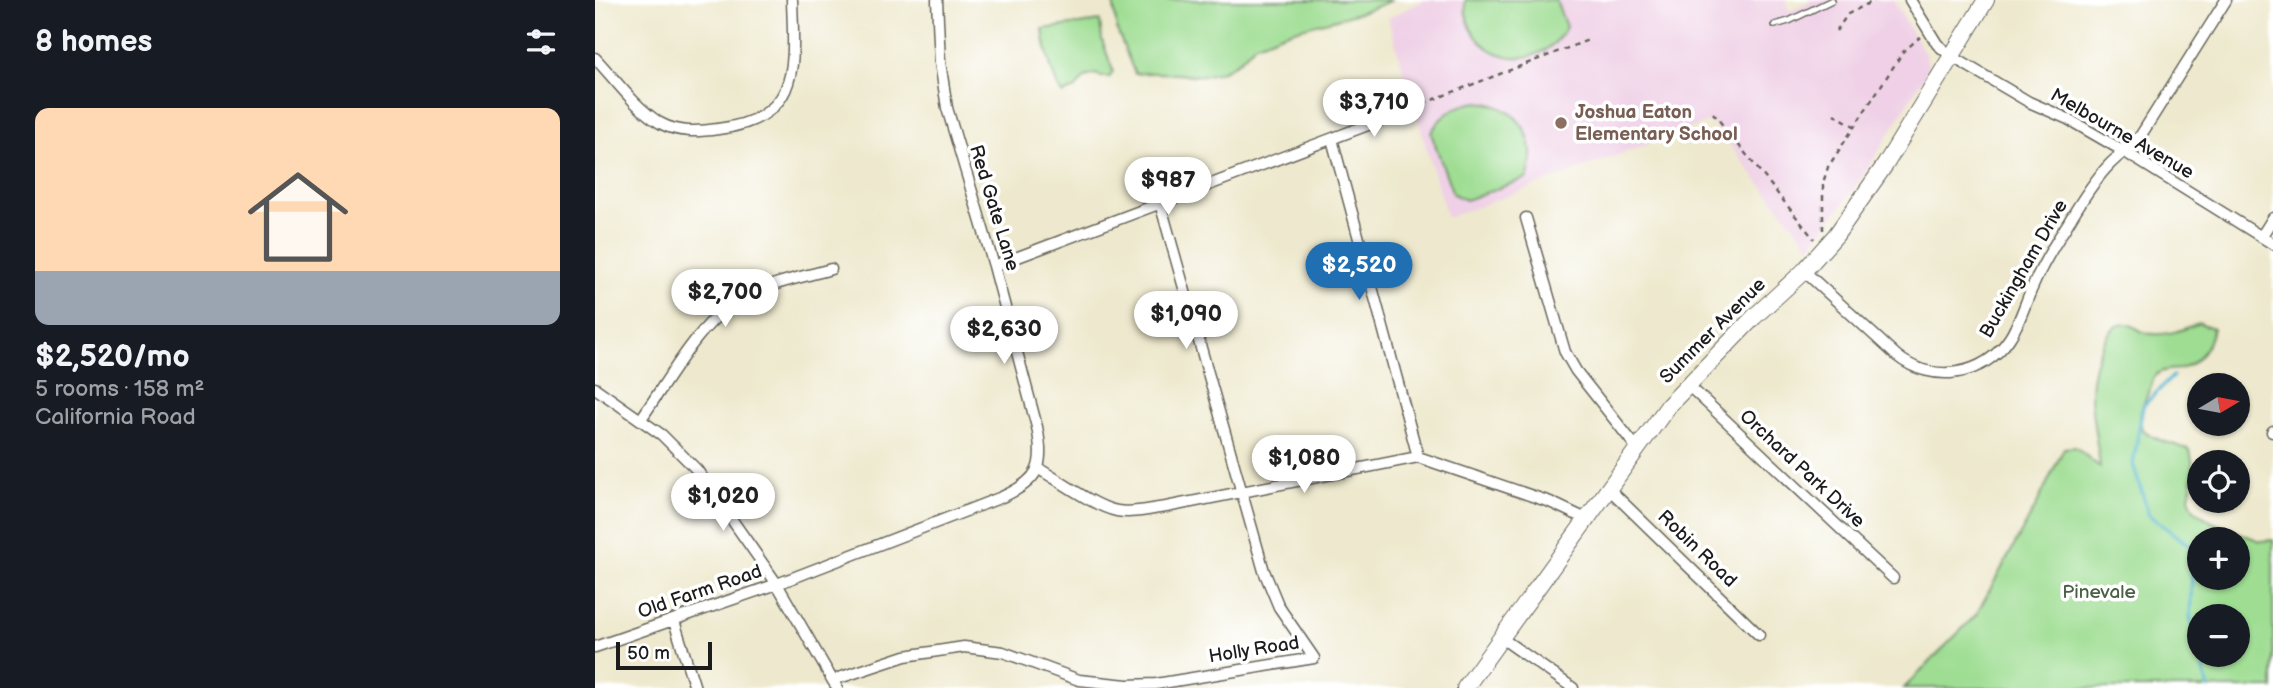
<!DOCTYPE html>
<meta charset="utf-8">
<style>
:root{--surface:#171b24;--page:#20242c;--text:#f1f3f6;--muted:#9ea1a6;--accent:#1f6fb2}
body{margin:0;font-family:"Balsamiq Sans",sans-serif;background:var(--page);color:var(--text);height:100vh;display:flex;flex-direction:column;font-size:26px;white-space:nowrap}
*{box-sizing:border-box;margin:0}
p{font-size:23px;color:var(--muted)}
.icon{flex:none;width:38px;height:38px;fill:none;stroke:currentColor;stroke-width:2;stroke-linecap:round;stroke-linejoin:round}
.map{position:relative;flex:1;overflow:hidden}
.sheet{display:flex;flex-direction:column;background:var(--surface);width:595px}
.sheet>*{flex:none}
.needle{width:46px;rotate:80deg}
.controls{position:absolute;left:1592px;top:373px;display:grid;gap:14px}
.controls a{display:grid;place-items:center;width:63px;height:63px;border-radius:50%;background:var(--surface);box-shadow:0 2px 5px #0004;font-size:35px}
.scale{position:absolute;left:21px;bottom:18px;width:96px;box-sizing:border-box;padding-left:7px;border:4px solid #1c1c1c;border-top:0;font-size:19px;line-height:24px;white-space:nowrap;color:#1c1c1c;-webkit-text-stroke:5px #fff;paint-order:stroke}
.price{position:absolute;translate:-50% -60px;padding:0 16px;border-radius:24px;background:#fff;color:#222;font-size:23px;line-height:46px;filter:drop-shadow(0 2px 4px #0008)}
.price::after{content:'';position:absolute;left:50%;top:42px;width:21px;height:16px;margin-left:-10px;background:inherit;clip-path:polygon(0 0,100% 0,50% 100%)}
.price.current{background:var(--accent);color:#fff}
ul{padding:0;list-style:none}
li{display:grid;align-content:center;gap:14px;height:371px;padding:0 35px}
li span{display:grid;place-items:center;height:217px;border-radius:14px;color:#555}
li>.icon{margin-inline-start:auto}
span .icon{width:126px;height:126px;fill:#fffc;stroke-width:1}
li b{font-size:30px}
h2{display:flex;justify-content:space-between;align-items:center;height:84px;padding:0 35px;font-size:30px}
main{display:flex;flex:1;min-height:0}
.map>svg:first-child{display:block}
</style>
<main>
<section class="sheet">
<h2>8 homes<svg class="icon" aria-label="filters" viewBox="0 0 24 24"><path d="M4 7h16M4 17h16"/><circle cx="9" cy="7" r="2"/><circle cx="15" cy="17" r="2"/></svg></h2>
<ul>
<li><span style="background:linear-gradient(#ffd9b3 75%,#9aa5b1 0)"><svg class="icon" aria-label="home" viewBox="0 0 24 24"><path d="M3 11l9-7 9 7M6 9v11h12V9"/></svg></span><div><b>$2,520/mo</b><p>5 rooms · 158 m²</p><p>California Road</p></div></li>
</ul>
</section>
<div class="map">
<svg width="1678" height="688" viewBox="0 0 1678 688">
<rect width="100%" height="100%" fill="#fff"/>
<filter id="ink" filterUnits="userSpaceOnUse"><feTurbulence type="fractalNoise" baseFrequency=".0143" numOctaves="2"/><feDisplacementMap in="SourceGraphic" scale="14" xChannelSelector="R" yChannelSelector="G"/><feConvolveMatrix kernelMatrix="1 2 1 2 8 2 1 2 1" color-interpolation-filters="sRGB"/></filter>
<filter id="wash" filterUnits="userSpaceOnUse"><feTurbulence type="fractalNoise" baseFrequency=".00686" numOctaves="4" result="noise"/><feDisplacementMap in="SourceGraphic" scale="28" xChannelSelector="R" yChannelSelector="G"/><feGaussianBlur stdDeviation="1.57" result="paint"/><feColorMatrix in="noise" values="0 0 0 0 0 0 0 0 0 0 0 0 0 0 0 0 0 1.4 0 .05"/><feComposite in="paint" operator="in"/></filter>
<g filter="url(#wash)">
<rect width="100%" height="100%" fill="#eee9ce"/>
<!-- built -->
<path fill="#efd0e6" d="M830,0H1190L1194,11L1218,0H1298L1330,54L1333,64L1330,75L1273,168L1254,196L1215,246L1118,124L1113,122L852,218L793,18Z"/>
<!-- green -->
<path fill="#9edd92" stroke="#5d7c57" stroke-width="2" fill-rule="evenodd" d="M518,0H797C765,15 730,21 696,31C684,34 673,41 660,44C619,95 593,67 540,74L522,30Z
M870,0H961L971,27C944,80 868,59 870,0Z
M505,21L507,40L518,71L515,77H506L501,74L490,77L480,89L468,94C459,86 449,42 448,29Z
M884,102C924,105 946,141 932,178L871,200L858,194L836,133C846,114 863,104 884,102Z
M1604,323L1618,328C1615,345 1603,365 1585,369C1577,370 1566,369 1560,376C1556,380 1556,387 1554,392C1529,438 1561,437 1595,450L1599,471L1594,497L1597,506L1601,511L1617,522L1665,541L1678,540V688H1309L1381,615L1441,506L1469,448L1480,447L1505,467C1500,419 1486,390 1508,344C1513,334 1519,324 1531,324C1539,325 1544,331 1551,333C1569,337 1588,330 1604,323ZM1605,539H1643V578H1605ZM1643,616V654H1605V616Z"/>
<g fill="none" stroke-linecap="round" stroke-linejoin="round">
<!-- stream -->
<path stroke="#50b3cf" stroke-width="3.5" d="M1578,376L1548,406L1538,464L1554,515L1598,548L1595,618L1613,688"/>
</g>
</g>
<g filter="url(#ink)">
<g fill="none" stroke-linecap="round" stroke-linejoin="round">
<defs>
<path id="lane" d="M1180,25L1194,21L1237,0"/>
<path id="street" d="M1315,0L1342,44L1356,56L1434,102L1473,119L1530,152L1678,244
M0,58C20,79 40,108 65,123C83,133 103,132 123,129C207,118 199,66 197,0
M737,139L823,457
M931,218L970,352L981,371L1042,448
M1666,237L1678,218
M399,266L810,111
M1209,271L1302,356C1337,384 1388,377 1414,339C1425,323 1430,303 1438,286C1447,265 1459,245 1472,225C1482,208 1501,178 1515,164C1525,154 1537,146 1546,135L1631,0
M1093,385L1298,578
M0,388L67,435L102,470L182,584L242,688
M46,419C74,379 106,319 149,296C176,283 208,277 236,269
M1677,432L1678,431
M444,469C464,480 500,507 522,511C538,514 555,509 571,507L823,457L955,502L991,519
M1014,489L1164,635
M79,621L100,688
M905,637L978,688
M0,647L182,584L407,497C444,480 450,467 442,427L399,266L352,108L345,62L342,0
M238,680L310,656L369,647L408,652L484,680L532,685L561,684L719,658L684,607L669,571L565,203"/>
<path id="secondary" d="M870,688L1074,405L1159,317L1209,271L1241,235L1290,165L1391,0"/>
</defs>
<!-- lane casing -->
<use href="#lane" stroke="#66645a" stroke-width="8"/>
<!-- street casing -->
<use href="#street" stroke="#66645a" stroke-width="13"/>
<!-- secondary casing -->
<use href="#secondary" stroke="#66645a" stroke-width="18"/>
<!-- path -->
<path stroke="#66645a" stroke-width="2.5" stroke-dasharray="5 5" stroke-linecap="butt" d="M1241,31L1253,14L1280,0
M819,107L996,39
M1118,113L1219,239
M1239,114L1259,126
M1228,230V183L1233,167L1308,52L1325,37"/>
<!-- lane -->
<use href="#lane" stroke="#fff" stroke-width="5"/>
<!-- street -->
<use href="#street" stroke="#fff" stroke-width="10"/>
<!-- secondary -->
<use href="#secondary" stroke="#fff" stroke-width="16"/>
</g>
</g>
<!-- markers -->
<circle fill="#8d6e63" stroke="#fff" stroke-width="2.5" cx="966" cy="123" r="7"/>
<g text-anchor="middle" dominant-baseline="central" stroke-width="7" stroke-linejoin="round" paint-order="stroke">
<!-- education labels -->
<g font-size="19" font-weight="bold" fill="#785e54" stroke="#fff" text-anchor="start">
<text x="980" y="112">Joshua Eaton<tspan x="980" dy="22">Elementary School</tspan></text>
</g>
<!-- street labels -->
<g font-size="19" fill="#1c1c1c" stroke="#fff">
<text transform="translate(1527 134) rotate(30)">Melbourne Avenue</text>
<text transform="translate(399 208) rotate(73)">Red Gate Lane</text>
<text transform="translate(1429 269) rotate(-60)">Buckingham Drive</text>
<text transform="translate(1118 331) rotate(-45)">Summer Avenue</text>
<text transform="translate(1207 469) rotate(43)">Orchard Park Drive</text>
<text transform="translate(1102 549) rotate(44)">Robin Road</text>
<text transform="translate(105 592) rotate(-19)">Old Farm Road</text>
<text transform="translate(659 650) rotate(-9)">Holly Road</text>
</g>
<!-- park labels -->
<g font-size="19" fill="#4a6045" stroke="#fff">
<text x="1504" y="592">Pinevale</text>
</g>
</g>
</svg>
<div class="controls">
<a><svg class="needle" viewBox="-14 -14 28 28"><path d="M0-13l5 13h-10z" fill="#e53935"/><path d="M0 13l5-13h-10z" fill="#9ea1a6"/></svg></a>
<a><svg class="icon" aria-label="locate" viewBox="0 0 24 24"><circle cx="12" cy="12" r="6"/><path d="M12 2v4M12 18v4M2 12h4M18 12h4"/></svg></a>
<a>+</a>
<a>−</a>
</div>
<div class="scale">50 m</div>
<b class="price" style="left:779px;top:139px">$3,710</b>
<b class="price" style="left:573px;top:217px">$987</b>
<b class="price current" style="left:764px;top:302px">$2,520</b>
<b class="price" style="left:130px;top:329px">$2,700</b>
<b class="price" style="left:591px;top:351px">$1,090</b>
<b class="price" style="left:409px;top:366px">$2,630</b>
<b class="price" style="left:709px;top:495px">$1,080</b>
<b class="price" style="left:128px;top:533px">$1,020</b>
</div>
</main>
